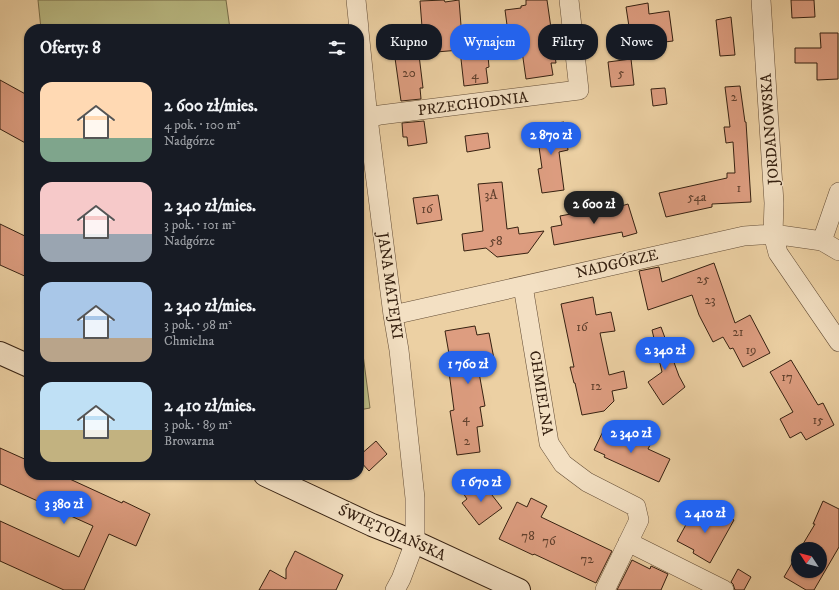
<!DOCTYPE html>
<html lang="pl">
<meta charset="utf-8">
<style>
:root{--surface:#171b24;--page:#20242c;--text:#f1f3f6;--muted:#9ea1a6;--accent:#2563eb}
body{margin:0;font-family:"IM FELL DW Pica",serif;background:var(--page);color:var(--text);height:100vh;display:flex;flex-direction:column;font-size:15px;white-space:nowrap}
*{box-sizing:border-box;margin:0}
p{font-size:13px;color:var(--muted)}
.icon{flex:none;width:22px;height:22px;fill:none;stroke:currentColor;stroke-width:2;stroke-linecap:round;stroke-linejoin:round}
.map{position:relative;flex:1;overflow:hidden}
.side{position:absolute;left:24px;top:24px;width:340px;height:456px;display:flex;flex-direction:column;background:var(--surface);border-radius:16px;box-shadow:0 1px 3px #0004}
.side>*{flex:none}
.banner{position:absolute;left:376px;top:24px;width:380px;height:36px;display:flex;gap:8px}
.needle{width:26px;rotate:306deg}
.controls{position:absolute;left:791px;top:542px;display:grid;gap:8px}
.controls a{display:grid;place-items:center;width:36px;height:36px;border-radius:50%;background:var(--surface);box-shadow:0 1px 3px #0004;font-size:20px}
.price{position:absolute;translate:-50% -34px;padding:0 9px;border-radius:14px;background:var(--accent);color:#fff;font-size:13px;line-height:26px;filter:drop-shadow(0 1px 2px #0008)}
.price::after{content:'';position:absolute;left:50%;top:24px;width:12px;height:9px;margin-left:-6px;background:inherit;clip-path:polygon(0 0,100% 0,50% 100%)}
.price.selected{background:#222;color:#fff}
ul{padding:0;list-style:none}
li{display:flex;align-items:center;gap:12px;height:100px;padding:0 16px}
li span{display:grid;place-items:center;flex:none;width:112px;height:80px;border-radius:12px;color:#555}
li>.icon{margin-inline-start:auto}
span .icon{width:48px;height:48px;fill:#fffc;stroke-width:1}
li b{font-size:17px}
h2{display:flex;justify-content:space-between;align-items:center;height:48px;padding:0 16px;font-size:17px}
.chip{padding:0 14px;border-radius:16px;background:var(--surface);box-shadow:0 1px 3px #0004;font-size:14px;line-height:36px}
.chip.selected{background:var(--accent);color:#fff}
.map>svg:first-child{display:block}
</style>
<div class="map">
<svg width="839" height="590" viewBox="0 0 839 590">
<rect width="100%" height="100%" fill="#ecd0a3"/>
<filter id="stains"><feTurbulence type="fractalNoise" baseFrequency=".005" numOctaves="4"/><feColorMatrix values="0 0 0 0 .2 0 0 0 0 .09 0 0 0 0 .02 0 0 0 .5 -.17"/></filter>
<radialGradient id="worn" r=".72"><stop offset=".6" stop-color="#630" stop-opacity="0"/><stop offset="1" stop-color="#630" stop-opacity=".3"/></radialGradient>
<!-- green -->
<path fill="#babb84" stroke="#786e4a" d="M38,0H226L230,29H174L173,27L156,29H41Z
M359,324L370,408L359,410Z"/>
<!-- building -->
<path fill="#dd9d80" stroke="#362111" d="M444,0L445,2L459,0L462,38L486,34L489,67L486,68L488,83L464,86L460,50L424,53L420,1Z
M526,0H547L556,63H551L553,75L526,79L520,37L509,40L505,10L521,8V6L526,5Z
M791,0H814L815,17L792,18Z
M648,3L649,14L669,11L673,41L632,46L626,7Z
M731,17L735,55L720,56L716,20Z
M820,33H838V79L817,80V63H795V48H821Z
M419,55L423,88H420L421,99L401,101L395,58Z
M631,59L634,85L611,87L608,62Z
M0,80L29,96V145L0,129Z
M740,86L745,122H746L751,202L712,204V207L666,217L659,193L727,178V173H735L733,142L726,143L724,127H730L725,87Z
M665,88L667,104L653,106L651,89Z
M424,121L427,143L408,146L407,137H403L402,123Z
M564,122L568,150L559,152L564,190L542,193L538,169L542,168L536,126Z
M488,133L490,148L467,152L465,136Z
M502,182L507,229L518,227L519,234L544,231L528,253L497,257L486,248L464,251L462,234L483,231L478,184Z
M438,195L442,220L417,224L413,198Z
M628,204L637,233L623,237L622,232L554,245L551,227L562,225L560,216L597,209L598,213Z
M0,224L29,238V278L0,265Z
M714,263L735,323L750,315L770,353L743,367L733,348L730,349L723,337L713,342L699,315L692,295L648,310L639,271L659,267L662,282Z
M593,297L596,315L611,312L615,331L600,333L609,375L624,371L627,388L612,391L614,401L604,411L582,415L575,383H574L570,367H574L561,304Z
M475,326L477,335L489,333L495,364L478,367L485,406L480,407L483,426L477,427L480,452L457,455L450,411L454,410L449,372L452,371L445,331Z
M661,327L679,376L685,387L663,405L648,382L662,372L652,330Z
M791,360L818,405L823,403L834,425L806,440L801,432L790,438L780,419L793,412L770,372Z
M606,425L650,445L648,449L670,459L659,482L604,457L605,455L594,450Z
M376,441L387,454L369,471L359,460V456Z
M0,448L29,461V475H61L122,503L123,501L150,514L136,546L109,534L84,590H64L0,561V521L79,557L93,526L0,484Z
M477,482L481,488L485,486L502,508L479,525L462,503L467,499L463,493Z
M531,498L547,506L541,517L612,551L596,583L534,554L533,555L499,539L517,502L527,507Z
M823,501L839,509V547L814,590H806L784,577L798,553V571H820V549H800L815,524H813Z
M694,510L712,520L718,511L734,520L710,563L693,553L694,550L677,541Z
M295,551L343,575L336,590H259L270,570L286,579V569Z
M632,560L650,569L651,566L668,574L661,590H617Z
M738,569L751,577L744,590H735L733,584L731,582Z"/>
<g fill="none" stroke-linecap="round" stroke-linejoin="round">
<defs>
<path id="street" d="M356,0L359,29
M761,0L774,203L773,234L778,253L839,342
M359,31L368,118L393,315L399,350L415,498V542L401,579L395,590
M368,118L380,115L579,90L569,0
M822,241L839,192
M523,286L549,443L563,464L587,482L636,507L639,520L605,590
M393,315L744,236L773,234L822,241L839,251
M628,542L724,590"/>
<path id="secondary" d="M0,353L29,366
M265,475L372,525L415,542L519,590"/>
</defs>
<!-- street casing -->
<use href="#street" stroke="#644d36" stroke-width="20"/>
<!-- secondary casing -->
<use href="#secondary" stroke="#362111" stroke-width="24"/>
<!-- street -->
<use href="#street" stroke="#f3e0c3" stroke-width="19"/>
<!-- secondary -->
<use href="#secondary" stroke="#f3e0c3" stroke-width="22"/>
</g>
<g text-anchor="middle" dominant-baseline="central" stroke-width="3" stroke-linejoin="round" paint-order="stroke">
<!-- number labels -->
<g font-size="13" fill="#60402d">
<text x="409" y="73">20</text>
<text x="621" y="73">5</text>
<text x="475" y="75">4</text>
<text x="734" y="97">2</text>
<text x="739" y="188">1</text>
<text x="491" y="195">3A</text>
<text x="697" y="197">54a</text>
<text x="427" y="209">16</text>
<text x="496" y="241">58</text>
<text x="703" y="279">25</text>
<text x="710" y="300">23</text>
<text x="582" y="327">16</text>
<text x="738" y="332">21</text>
<text x="751" y="350">19</text>
<text x="787" y="377">17</text>
<text x="596" y="386">12</text>
<text x="466" y="418">4</text>
<text x="818" y="420">15</text>
<text x="467" y="441">2</text>
<text x="528" y="536">78</text>
<text x="549" y="541">76</text>
<text x="587" y="559">72</text>
</g>
<!-- street labels -->
<g font-size="15" fill="#362111" stroke="#f3e0c3">
<text transform="translate(473 104) rotate(-7)">PRZECHODNIA</text>
<text transform="translate(770 129) rotate(-94)">JORDANOWSKA</text>
<text transform="translate(617 264) rotate(-13)">NADGÓRZE</text>
<text transform="translate(390 286) rotate(82)">JANA MATEJKI</text>
<text transform="translate(541 393) rotate(81)">CHMIELNA</text>
<text transform="translate(392 533) rotate(24)">ŚWIĘTOJAŃSKA</text>
</g>
</g>
<rect width="100%" height="100%" filter="url(#stains)"/>
<rect width="100%" height="100%" fill="url(#worn)"/>
</svg>
<div class="controls">
<a><svg class="needle" viewBox="-14 -14 28 28"><path d="M0-13l5 13h-10z" fill="#e53935"/><path d="M0 13l5-13h-10z" fill="#9ea1a6"/></svg></a>
</div>
<b class="price" style="left:551px;top:156px">2 870 zł</b>
<b class="price selected" style="left:594px;top:225px">2 600 zł</b>
<b class="price" style="left:665px;top:371px">2 340 zł</b>
<b class="price" style="left:468px;top:385px">1 760 zł</b>
<b class="price" style="left:631px;top:454px">2 340 zł</b>
<b class="price" style="left:481px;top:503px">1 670 zł</b>
<b class="price" style="left:64px;top:525px">3 380 zł</b>
<b class="price" style="left:705px;top:534px">2 410 zł</b>
<div class="banner">
<a class="chip">Kupno</a>
<a class="chip selected">Wynajem</a>
<a class="chip">Filtry</a>
<a class="chip">Nowe</a>
</div>
<section class="side">
<h2>Oferty: 8<svg class="icon" aria-label="filters" viewBox="0 0 24 24"><path d="M4 7h16M4 17h16"/><circle cx="9" cy="7" r="2"/><circle cx="15" cy="17" r="2"/></svg></h2>
<ul>
<li><span style="background:linear-gradient(#ffd9b3 70%,#7fa58c 0)"><svg class="icon" aria-label="home" viewBox="0 0 24 24"><path d="M3 11l9-7 9 7M6 9v11h12V9"/></svg></span><div><b>2 600 zł/mies.</b><p>4 pok. · 100 m²</p><p>Nadgórze</p></div></li>
<li><span style="background:linear-gradient(#f6c9c9 65%,#9aa5b1 0)"><svg class="icon" aria-label="home" viewBox="0 0 24 24"><path d="M3 11l9-7 9 7M6 9v11h12V9"/></svg></span><div><b>2 340 zł/mies.</b><p>3 pok. · 101 m²</p><p>Nadgórze</p></div></li>
<li><span style="background:linear-gradient(#a9c7e8 70%,#b9a48a 0)"><svg class="icon" aria-label="home" viewBox="0 0 24 24"><path d="M3 11l9-7 9 7M6 9v11h12V9"/></svg></span><div><b>2 340 zł/mies.</b><p>3 pok. · 98 m²</p><p>Chmielna</p></div></li>
<li><span style="background:linear-gradient(#bfe0f5 60%,#c2b280 0)"><svg class="icon" aria-label="home" viewBox="0 0 24 24"><path d="M3 11l9-7 9 7M6 9v11h12V9"/></svg></span><div><b>2 410 zł/mies.</b><p>3 pok. · 89 m²</p><p>Browarna</p></div></li>
</ul>
</section>
</div>
